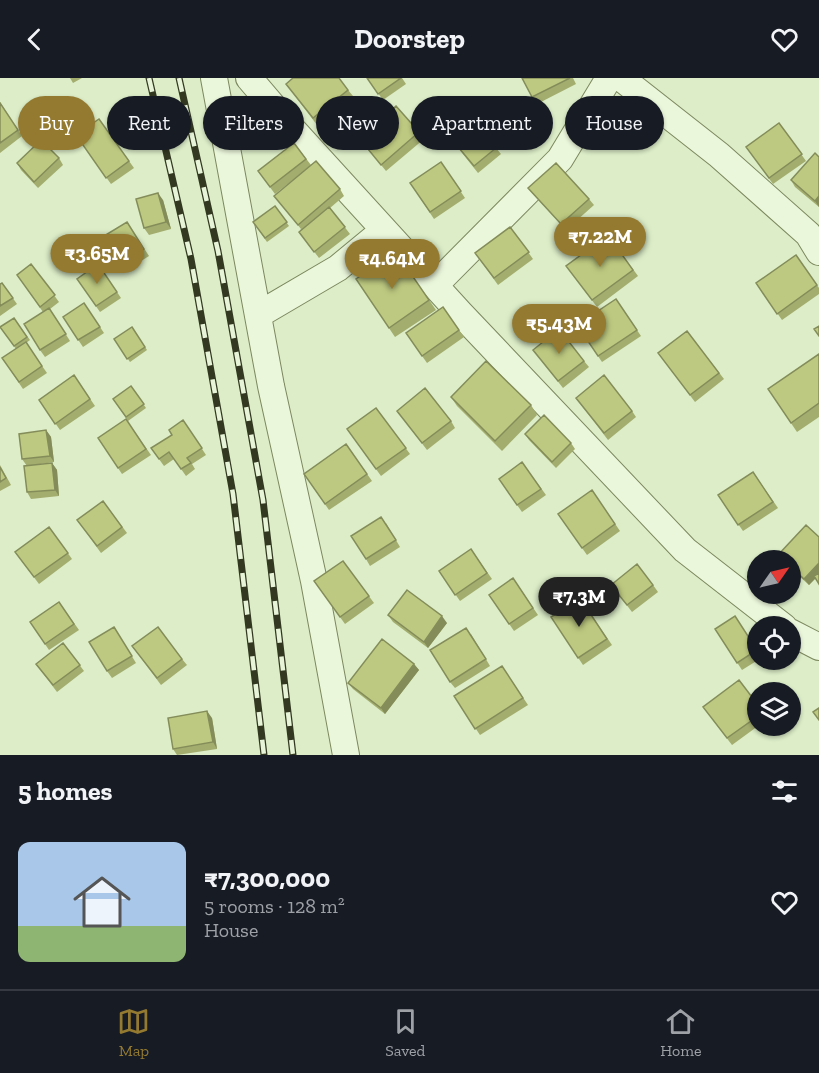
<!DOCTYPE html>
<meta charset="utf-8">
<style>
:root{--surface:#171b24;--page:#242831;--text:#f1f3f6;--muted:#9ea1a6;--line:#363941;--accent:#947a31}
body{margin:0;font-family:"Zilla Slab",serif;background:var(--page);color:var(--text);height:100vh;display:flex;flex-direction:column;font-size:22px;white-space:nowrap}
*{box-sizing:border-box;margin:0}
p{font-size:20px;color:var(--muted)}
.icon{flex:none;width:33px;height:33px;fill:none;stroke:currentColor;stroke-width:2;stroke-linecap:round;stroke-linejoin:round}
.map{position:relative;height:677px;overflow:hidden}
.details{display:flex;flex-direction:column;background:var(--surface);flex:1}
.details>*{flex:none}
.banner{position:absolute;left:18px;top:18px;width:783px;height:54px;display:flex;gap:12px}
.needle{width:39px;rotate:56deg}
.tools{position:absolute;left:747px;top:472px;display:grid;gap:12px}
.tools a{display:grid;place-items:center;width:54px;height:54px;border-radius:50%;background:var(--surface);box-shadow:0 2px 4px #0004;font-size:30px}
.price{position:absolute;translate:-50% -51px;padding:0 14px;border-radius:21px;background:var(--accent);color:#fff;font-size:20px;line-height:39px;filter:drop-shadow(0 2px 3px #0008)}
.price::after{content:'';position:absolute;left:50%;top:36px;width:18px;height:14px;margin-left:-9px;background:inherit;clip-path:polygon(0 0,100% 0,50% 100%)}
.price.selected{background:#222;color:#fff}
ul{padding:0;list-style:none}
li{display:flex;align-items:center;gap:18px;height:150px;padding:0 18px}
li span{display:grid;place-items:center;flex:none;width:168px;height:120px;border-radius:12px;color:#555}
li>.icon{margin-inline-start:auto}
span .icon{width:72px;height:72px;fill:#fffc;stroke-width:1}
li b{font-size:26px}
h2{display:flex;justify-content:space-between;align-items:center;height:72px;padding:0 18px;font-size:26px}
.chip{padding:0 21px;border-radius:27px;background:var(--surface);box-shadow:0 2px 4px #0004;font-size:21px;line-height:54px}
.chip.selected{background:var(--accent);color:#fff}
header{display:flex;justify-content:space-between;align-items:center;height:78px;padding:0 18px;background:var(--surface);font-size:27px;font-weight:700}
.tabs{display:flex;justify-content:space-around;align-items:center;height:84px;border-top:2px solid var(--line);background:var(--surface);font-size:16px;color:var(--muted)}
.tabs a{display:grid;justify-items:center;gap:3px}
.tabs .selected{color:var(--accent)}
.map>svg:first-child{display:block}
</style>
<header><svg class="icon" aria-label="back" viewBox="0 0 24 24"><path d="M15 5l-7 7 7 7"/></svg>Doorstep<svg class="icon" aria-label="heart" viewBox="0 0 24 24"><path d="M12 20l-8-8c-3-5 5-10 8-4 3-6 11-1 8 4z"/></svg></header>
<div class="map">
<svg width="819" height="677" viewBox="0 0 819 677">
<rect width="100%" height="100%" fill="#dcedc8"/>
<g fill="none" stroke-linecap="round" stroke-linejoin="round">
<defs>
<path id="street" d="M214,0L271,308L314,503L346,677
M249,0L295,54L460,235L685,472L784,549
M621,0L719,77L808,156L819,174
M435,207L560,81L609,0
M258,237L338,190L384,152
M790,554L819,569"/>
</defs>
<!-- street casing -->
<use href="#street" stroke="#7c885e" stroke-width="28"/>
<!-- street -->
<use href="#street" stroke="#ebf7db" stroke-width="26"/>
<defs>
<path id="rail" d="M149,0L191,181L233,416L264,677
M179,0L218,173L263,422L293,677"/>
</defs>
<!-- rail casing -->
<use href="#rail" stroke="#333921" stroke-width="7"/>
<!-- rail -->
<use href="#rail" stroke="#e7f4d7" stroke-width="4.5" stroke-dasharray="14" stroke-linecap="butt"/>
</g>
<!-- wall -->
<path fill="#a3ad6e" d="M70,0H82L73,5Z
M367,0H402L406,6L383,22Z
M522,0H573L576,6L537,26L532,19Z
M286,6L348,12L353,18L317,47Z
M0,24L22,58L0,75Z
M99,41L134,90L111,106L76,57Z
M779,45L806,83L773,106L746,69Z
M439,46L496,70L501,76L478,95Z
M419,54L424,61L386,93L359,60Z
M294,65L311,87L340,111L344,118L330,130L350,156L319,180L299,154L301,151L274,118L294,101L275,116L258,93Z
M819,79V129L795,109L791,102Z
M59,80L63,87L38,110L21,92L17,85Z
M441,84L465,120L434,141L410,105Z
M528,110L589,121L594,127L566,152L533,116Z
M163,122L171,151L149,157L144,150Z
M275,128L289,148L267,164L253,144Z
M127,144L149,178L122,195L99,161Z
M510,149L533,181L498,207L475,175Z
M608,157L638,198L597,229L566,188Z
M396,174L436,232L395,259L356,201Z
M796,177L819,210V216L782,242L756,205Z
M31,186L59,224L50,231L70,263L45,279L40,272L43,234L17,197Z
M98,186L121,220L100,234L77,201Z
M2,205L17,226L0,238V206Z
M616,221L641,258L602,284L577,247Z
M84,225L104,255L83,269L63,239Z
M443,229L464,259L427,285L406,255Z
M14,240L30,262L26,265L47,295L23,311L2,280L16,271L0,249Z
M132,249L147,272L130,284L114,261Z
M687,253L724,301L695,324L658,275Z
M533,272L584,283L589,289L563,310Z
M819,276V339L797,354L768,311Z
M74,297L95,328L60,352L39,322Z
M131,308L146,330L128,343L113,321Z
M451,319L531,327L537,337L502,373L457,328Z
M576,320L632,333L636,339L608,362Z
M376,330L410,376L381,398L347,351Z
M402,339L451,343L455,350L427,372Z
M126,341L151,377L122,396L98,360Z
M183,342L206,377L192,386L195,391L186,398L174,381L164,388L151,370L172,357Z
M46,352L51,359L54,384L27,388L22,381Z
M525,356L571,365L575,371L556,390L529,362Z
M346,366L372,403L329,432L304,396Z
M522,384L546,417L522,434L499,401Z
M52,385L57,392L59,418L31,421L27,414Z
M0,387L11,407L0,413Z
M753,394L778,430L743,453L718,417Z
M592,412L620,453L587,477L558,436Z
M103,423L127,455L101,475L77,442Z
M386,445L400,469L370,488L366,481Z
M806,447L819,459V506L815,500L809,507L790,490V483H783L778,477Z
M49,449L72,481L39,506L15,474Z
M471,471L492,501L460,523L439,493Z
M343,483L374,525L345,546L314,503Z
M513,500L538,537L514,553L489,517Z
M653,507L658,514L632,534L616,513Z
M580,520L612,567L583,587L551,539Z
M59,524L79,552L49,572L30,544Z
M388,537L447,545L428,570L393,544Z
M114,549L136,585L112,600L107,593Z
M715,551L758,572V582L742,592Z
M471,556L490,588L455,610L450,604Z
M63,565L84,593L57,614L36,586Z
M132,568L182,581L187,587L161,607Z
M414,586L419,592L385,636L353,611L348,605Z
M502,588L528,627L480,657L454,618Z
M758,627V648L732,667L703,629Z
M212,640L217,671L177,677L173,671Z"/>
<!-- shaded-wall -->
<path fill="#848d5a" d="M158,115L163,122L171,151L166,144Z
M819,118V129L815,123Z
M46,352L51,359L54,384L50,378Z
M52,385L57,392L59,418L55,412Z
M819,485V497L809,507L804,501Z
M442,538L447,545L428,570L424,564Z
M414,586L419,592L385,636L381,630Z
M207,633L212,640L217,671L213,664Z"/>
<!-- building -->
<path fill="#bdc980" stroke="#848d5a" stroke-width="1.5" d="M293,0H339L348,12L313,40L286,6Z
M367,0H401L378,16Z
M522,0H570L532,19Z
M0,25L18,52L0,65Z
M462,27L496,70L474,88L439,46Z
M396,28L419,54L381,87L359,60Z
M99,41L129,83L106,100L76,57Z
M779,45L802,76L769,100L746,69Z
M41,62L59,80L34,104L17,85Z
M294,65L306,81L270,109L258,93Z
M815,75L819,79V118L815,123L791,102Z
M316,83L340,111L298,147L274,118Z
M441,84L461,113L430,134L410,105Z
M556,85L589,121L561,146L528,110Z
M158,115L166,144L144,150L136,121Z
M275,128L287,144L265,160L253,144Z
M329,129L345,149L314,174L299,154Z
M127,144L144,171L117,189L99,161Z
M510,149L529,174L494,200L475,175Z
M608,157L633,192L592,222L566,188Z
M396,174L429,222L389,250L356,201Z
M796,177L817,207L777,236L756,205Z
M31,186L55,217L40,229L17,197Z
M98,186L117,214L96,228L77,201Z
M2,205L13,220L0,228V206Z
M616,221L637,252L598,278L577,247Z
M84,225L100,249L78,262L63,239Z
M443,229L459,252L422,278L406,255Z
M49,230L66,256L40,272L24,246Z
M14,240L27,259L14,268L0,249Z
M819,248V258L814,251Z
M132,249L145,269L127,281L114,261Z
M559,251L584,283L558,303L533,272Z
M687,253L719,295L690,317L658,275Z
M26,264L42,288L19,304L2,280Z
M819,276V325L791,345L768,311Z
M486,283L531,327L495,363L451,319Z
M74,297L90,321L55,346L39,322Z
M604,297L632,333L604,355L576,320Z
M131,308L144,326L126,339L113,321Z
M425,310L451,343L422,365L397,333Z
M376,330L406,370L376,391L347,351Z
M544,337L571,365L552,384L525,356Z
M126,341L146,371L118,390L98,360Z
M183,342L202,370L187,380L191,385L181,391L169,374L159,381L151,370L172,357L169,352Z
M46,352L50,378L22,381L19,356Z
M346,366L367,396L325,426L304,396Z
M522,384L541,411L517,427L499,401Z
M52,385L55,412L27,414L24,388Z
M0,389L6,400L0,404Z
M753,394L773,424L738,447L718,417Z
M592,412L615,446L582,470L558,436Z
M103,423L122,449L97,468L77,442Z
M381,439L396,462L366,481L351,458Z
M806,447L819,459V485L804,501L790,488V483H785L778,477Z
M49,449L68,475L34,499L15,474Z
M471,471L487,495L455,517L439,493Z
M343,483L369,518L340,539L314,503Z
M637,486L653,507L627,527L611,507Z
M819,495V506L814,498Z
M513,500L533,530L509,546L489,517Z
M407,512L442,538L424,564L388,537Z
M580,520L607,561L578,580L551,539Z
M59,524L74,546L45,566L30,544Z
M735,538L757,572L737,585L715,551Z
M114,549L132,578L107,593L89,564Z
M158,549L182,581L157,600L132,568Z
M466,550L486,581L450,604L430,572Z
M382,561L414,586L381,630L348,605Z
M63,565L80,587L53,607L36,586Z
M502,588L523,620L475,651L454,618Z
M739,602L758,627V638L727,660L703,629Z
M819,630V642L813,634Z
M207,633L213,664L173,671L168,640Z"/>
</svg>
<div class="tools">
<a><svg class="needle" viewBox="-14 -14 28 28"><path d="M0-13l5 13h-10z" fill="#e53935"/><path d="M0 13l5-13h-10z" fill="#9ea1a6"/></svg></a>
<a><svg class="icon" aria-label="locate" viewBox="0 0 24 24"><circle cx="12" cy="12" r="6"/><path d="M12 2v4M12 18v4M2 12h4M18 12h4"/></svg></a>
<a><svg class="icon" aria-label="layers" viewBox="0 0 24 24"><path d="M12 4l9 5-9 5-9-5zM3 14l9 5 9-5"/></svg></a>
</div>
<b class="price" style="left:600px;top:190px">₹7.22M</b>
<b class="price" style="left:97px;top:207px">₹3.65M</b>
<b class="price" style="left:392px;top:212px">₹4.64M</b>
<b class="price" style="left:559px;top:277px">₹5.43M</b>
<b class="price selected" style="left:579px;top:550px">₹7.3M</b>
<div class="banner">
<a class="chip selected">Buy</a>
<a class="chip">Rent</a>
<a class="chip">Filters</a>
<a class="chip">New</a>
<a class="chip">Apartment</a>
<a class="chip">House</a>
</div>
</div>
<section class="details">
<h2>5 homes<svg class="icon" aria-label="filters" viewBox="0 0 24 24"><path d="M4 7h16M4 17h16"/><circle cx="9" cy="7" r="2"/><circle cx="15" cy="17" r="2"/></svg></h2>
<ul>
<li><span style="background:linear-gradient(#a9c7e8 70%,#8fb573 0)"><svg class="icon" aria-label="home" viewBox="0 0 24 24"><path d="M3 11l9-7 9 7M6 9v11h12V9"/></svg></span><div><b>₹7,300,000</b><p>5 rooms · 128 m²</p><p>House</p></div><svg class="icon" aria-label="heart" viewBox="0 0 24 24"><path d="M12 20l-8-8c-3-5 5-10 8-4 3-6 11-1 8 4z"/></svg></li>
</ul>
</section>
<nav class="tabs">
<a class="selected"><svg class="icon" aria-label="map" viewBox="0 0 24 24"><path d="M3 6l6-2 6 2 6-2v14l-6 2-6-2-6 2zM9 4v14M15 6v14"/></svg>Map</a>
<a><svg class="icon" aria-label="saved" viewBox="0 0 24 24"><path d="M7 4h10v16l-5-4-5 4z"/></svg>Saved</a>
<a><svg class="icon" aria-label="home" viewBox="0 0 24 24"><path d="M3 11l9-7 9 7M6 9v11h12V9"/></svg>Home</a>
</nav>
